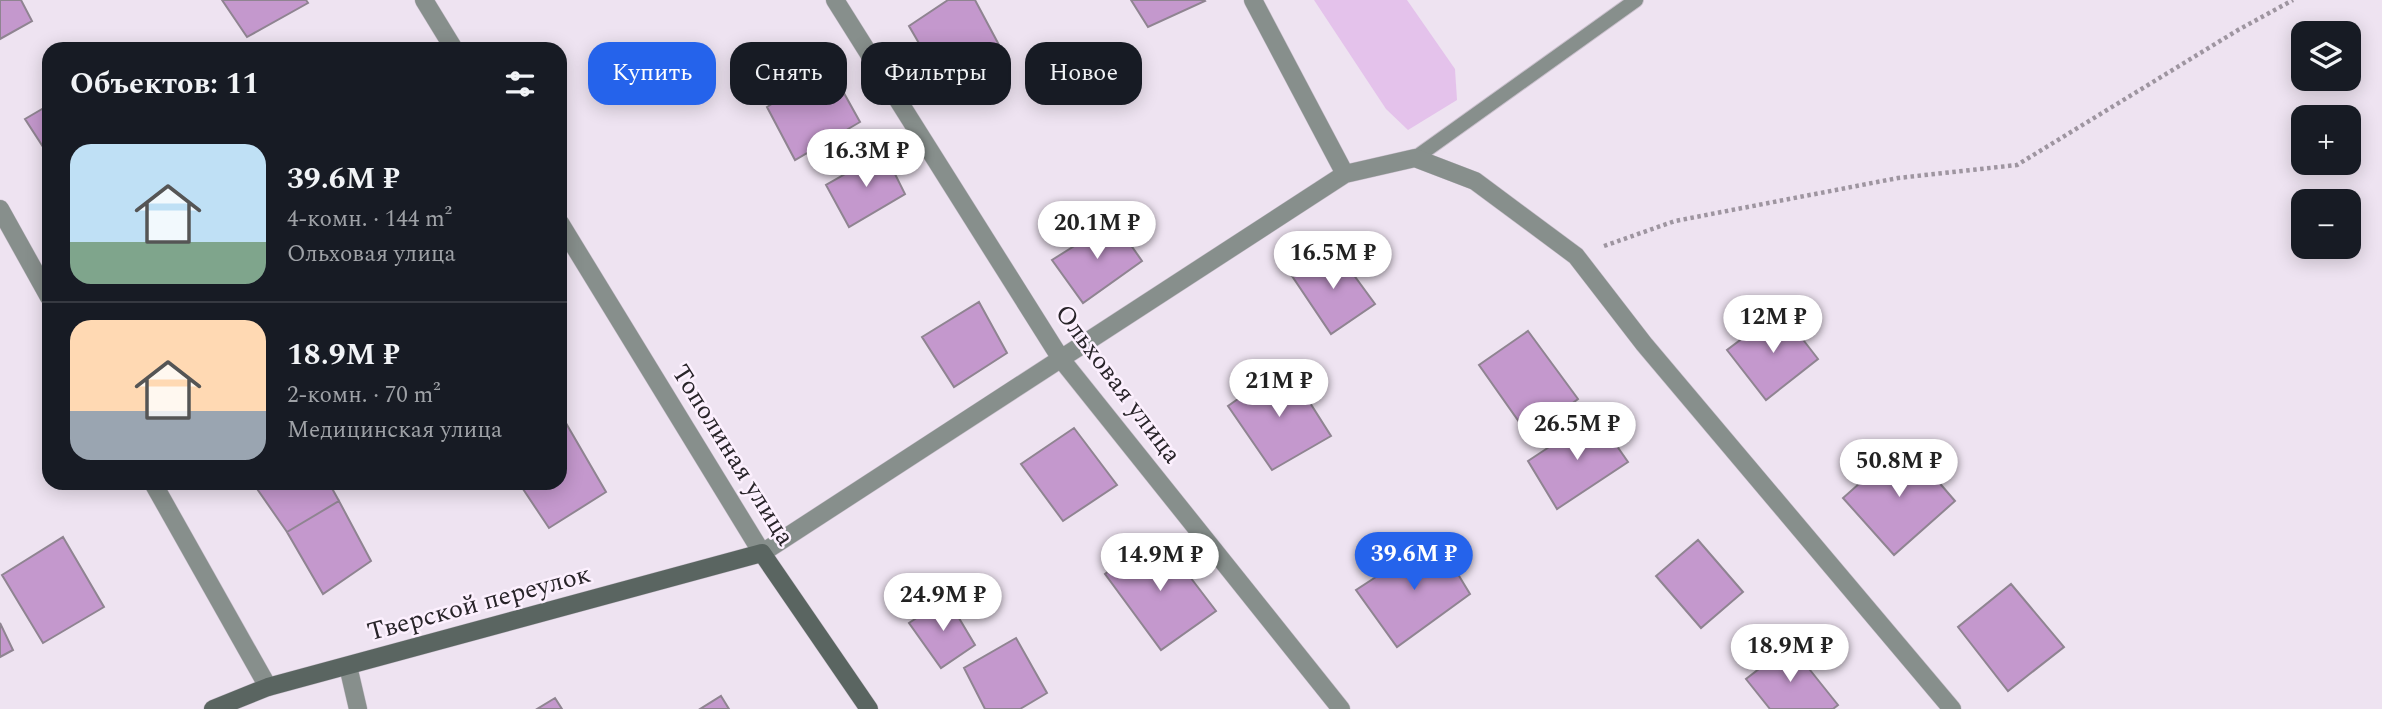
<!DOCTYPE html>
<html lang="ru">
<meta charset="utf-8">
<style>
:root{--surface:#171b24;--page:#242831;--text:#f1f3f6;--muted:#9ea1a6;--line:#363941;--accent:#2563eb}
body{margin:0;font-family:Spectral,serif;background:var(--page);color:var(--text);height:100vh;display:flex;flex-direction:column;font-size:26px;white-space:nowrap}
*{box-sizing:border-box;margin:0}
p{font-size:23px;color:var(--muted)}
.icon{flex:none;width:38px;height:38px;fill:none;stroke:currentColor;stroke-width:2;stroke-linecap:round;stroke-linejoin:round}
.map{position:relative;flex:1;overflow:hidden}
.details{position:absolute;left:42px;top:42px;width:525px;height:448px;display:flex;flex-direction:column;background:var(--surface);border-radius:21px;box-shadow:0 4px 18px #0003}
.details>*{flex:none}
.banner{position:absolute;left:588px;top:42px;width:665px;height:63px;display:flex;gap:14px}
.tools{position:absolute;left:2291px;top:21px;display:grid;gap:14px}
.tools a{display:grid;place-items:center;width:70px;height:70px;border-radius:14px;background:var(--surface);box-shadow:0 4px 18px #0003;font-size:35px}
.price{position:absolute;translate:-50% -60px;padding:0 16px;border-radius:24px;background:#fff;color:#222;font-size:23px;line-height:46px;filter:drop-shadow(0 2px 4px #0008)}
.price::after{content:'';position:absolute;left:50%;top:42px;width:21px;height:16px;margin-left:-10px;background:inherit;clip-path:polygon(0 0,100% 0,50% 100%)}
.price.on{background:var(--accent);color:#fff}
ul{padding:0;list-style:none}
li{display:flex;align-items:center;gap:21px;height:175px;padding:0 28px}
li+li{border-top:2px solid var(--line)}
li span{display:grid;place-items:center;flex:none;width:196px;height:140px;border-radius:21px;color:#555}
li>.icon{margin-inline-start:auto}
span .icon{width:84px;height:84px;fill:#fffc;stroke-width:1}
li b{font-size:30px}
h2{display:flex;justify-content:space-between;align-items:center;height:84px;padding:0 28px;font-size:30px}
.chip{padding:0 24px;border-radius:21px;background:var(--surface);box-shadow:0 4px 18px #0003;font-size:24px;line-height:63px}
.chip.on{background:var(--accent);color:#fff}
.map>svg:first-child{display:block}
</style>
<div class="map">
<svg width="2382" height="709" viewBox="0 0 2382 709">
<rect width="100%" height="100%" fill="#eee3f1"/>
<!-- green -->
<path fill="#e4c2eb" d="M1314,0H1407L1455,69L1457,100L1408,130L1386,109Z"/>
<!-- building -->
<path fill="#c498cd" stroke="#8f8491" stroke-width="2" d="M0,0H21L32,21L0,39Z
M222,0H306L308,3L247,37Z
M948,0H975L999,45L941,81L909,26Z
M1131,0H1204L1205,1L1148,27Z
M830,68L860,122L795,160L767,107Z
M49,105V156L25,119Z
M884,152L905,194L849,227L826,185Z
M1114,221L1142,261L1083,303L1052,260Z
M1334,248L1375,304L1331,334L1292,276Z
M979,302L1007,353L954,387L922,337Z
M1780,310L1818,359L1766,400L1727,350Z
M1528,331L1578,399L1529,436L1479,365Z
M1286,365L1331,436L1272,470L1228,406Z
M1596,416L1628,462L1557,509L1528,461Z
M563,418L606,492L549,528L519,483H560V419Z
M1074,428L1117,485L1063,521L1021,464Z
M1905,443L1955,501L1894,555L1843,498Z
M253,483H329L339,501L287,532Z
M339,501L371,561L323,594L287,532Z
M1158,535L1216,611L1161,650L1105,574Z
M63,537L104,607L43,643L2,575Z
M1436,538L1470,594L1397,647L1356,590Z
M1698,540L1743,592L1701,628L1656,576Z
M2011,584L2064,647L2008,691L1958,627Z
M947,598L975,645L941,668L909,623Z
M0,623L13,650L0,657Z
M1016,638L1047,693L1020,709H985L964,668Z
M1790,645L1838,705L1833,709H1770L1746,679Z
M721,696L729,709H700Z
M555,698L562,709H537Z"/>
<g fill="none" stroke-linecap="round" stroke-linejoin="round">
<defs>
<path id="lane" d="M1415,158L1636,0"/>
<path id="street" d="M424,0L454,49
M835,0L1061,359L1341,709
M1253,0L1345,174
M0,209L49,297
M560,223L762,553L1345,174L1415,158L1475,181L1576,256L1644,344L1952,709
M153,483L268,687
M348,666L358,709"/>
<path id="secondary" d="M213,709L268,687L762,553L869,709"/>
</defs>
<!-- lane casing -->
<use href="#lane" stroke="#cac1cd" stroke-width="16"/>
<!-- street casing -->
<use href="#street" stroke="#cac1cd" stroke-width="19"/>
<!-- secondary casing -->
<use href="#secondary" stroke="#cac1cd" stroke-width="19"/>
<!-- path -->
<path stroke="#9e95a0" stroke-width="4.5" stroke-dasharray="3.5 3.5" stroke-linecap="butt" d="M1604,246L1675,221L1898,178L2017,165L2238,30L2293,0"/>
<!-- lane -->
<use href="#lane" stroke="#878f8c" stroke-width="14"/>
<!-- street -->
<use href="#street" stroke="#878f8c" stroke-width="18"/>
<!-- secondary -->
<use href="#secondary" stroke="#5a6561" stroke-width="18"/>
</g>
<g text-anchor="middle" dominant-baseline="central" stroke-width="5" stroke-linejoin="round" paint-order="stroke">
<!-- street labels -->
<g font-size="26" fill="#282429" stroke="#fcf0fe">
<text transform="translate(1118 384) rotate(53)">Ольховая улица</text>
<text transform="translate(733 455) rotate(58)">Тополиная улица</text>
<text transform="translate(479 603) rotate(-15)">Тверской переулок</text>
</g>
</g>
</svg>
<div class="tools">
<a><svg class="icon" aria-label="layers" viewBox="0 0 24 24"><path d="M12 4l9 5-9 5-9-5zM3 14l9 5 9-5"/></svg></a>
<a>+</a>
<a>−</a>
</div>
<b class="price" style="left:866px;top:189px">16.3M ₽</b>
<b class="price" style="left:1097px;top:261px">20.1M ₽</b>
<b class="price" style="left:1333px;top:291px">16.5M ₽</b>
<b class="price" style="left:1773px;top:355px">12M ₽</b>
<b class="price" style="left:1279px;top:419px">21M ₽</b>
<b class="price" style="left:1577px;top:462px">26.5M ₽</b>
<b class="price" style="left:1899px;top:499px">50.8M ₽</b>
<b class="price on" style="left:1414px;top:592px">39.6M ₽</b>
<b class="price" style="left:1160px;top:593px">14.9M ₽</b>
<b class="price" style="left:943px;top:633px">24.9M ₽</b>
<b class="price" style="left:1790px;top:684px">18.9M ₽</b>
<div class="banner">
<a class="chip on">Купить</a>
<a class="chip">Снять</a>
<a class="chip">Фильтры</a>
<a class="chip">Новое</a>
</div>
<section class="details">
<h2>Объектов: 11<svg class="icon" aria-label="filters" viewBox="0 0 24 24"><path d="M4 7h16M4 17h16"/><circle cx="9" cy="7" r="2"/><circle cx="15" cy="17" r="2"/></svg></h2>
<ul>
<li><span style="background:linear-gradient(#bfe0f5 70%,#7fa58c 0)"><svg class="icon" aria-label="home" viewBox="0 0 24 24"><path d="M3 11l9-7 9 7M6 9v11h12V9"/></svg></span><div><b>39.6M ₽</b><p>4-комн. · 144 m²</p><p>Ольховая улица</p></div></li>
<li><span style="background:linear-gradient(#ffd9b3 65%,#9aa5b1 0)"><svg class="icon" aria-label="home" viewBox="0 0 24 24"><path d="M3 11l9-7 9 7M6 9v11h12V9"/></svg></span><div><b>18.9M ₽</b><p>2-комн. · 70 m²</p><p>Медицинская улица</p></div></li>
</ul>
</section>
</div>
